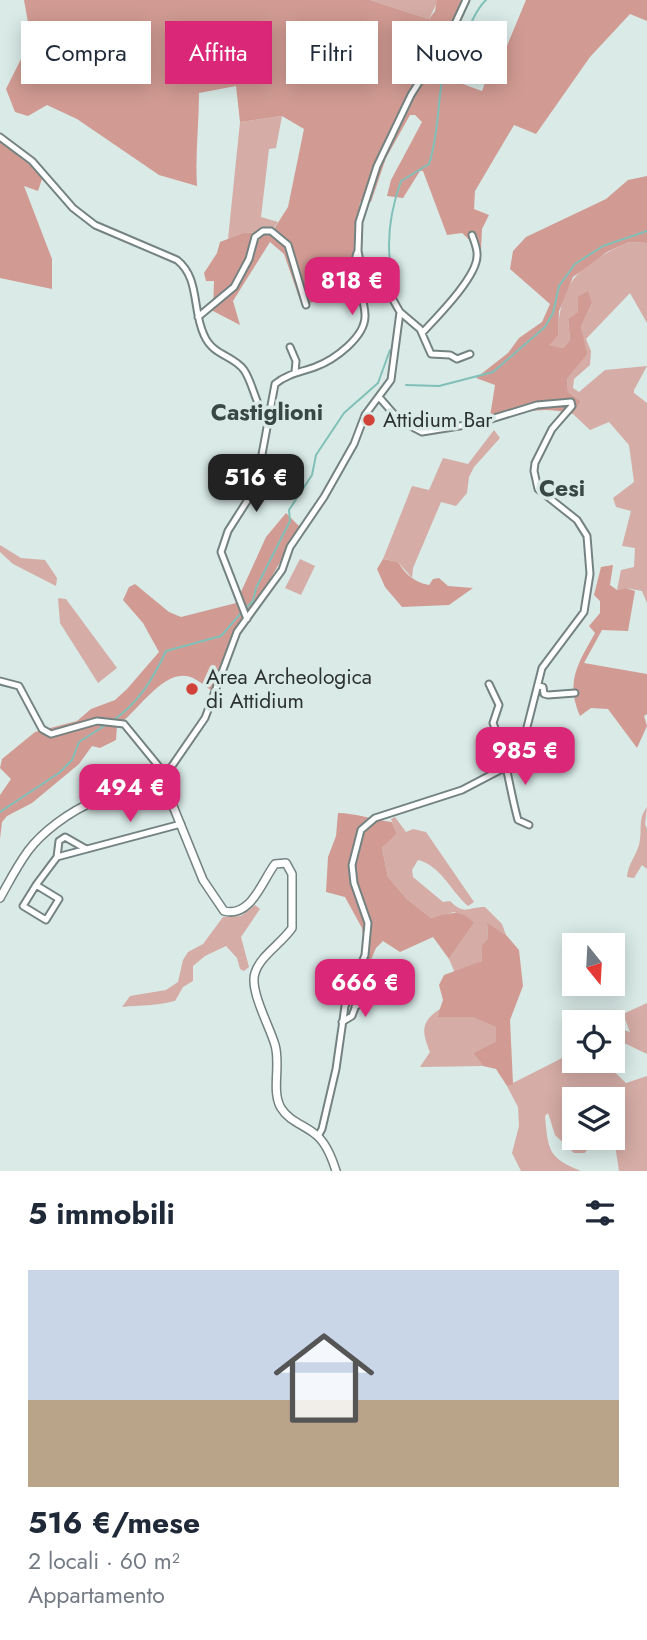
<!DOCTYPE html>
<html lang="it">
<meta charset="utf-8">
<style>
:root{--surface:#fff;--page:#f2f2f3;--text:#1f2937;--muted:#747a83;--accent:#db2777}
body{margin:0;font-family:Jost,sans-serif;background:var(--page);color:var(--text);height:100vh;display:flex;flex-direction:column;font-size:26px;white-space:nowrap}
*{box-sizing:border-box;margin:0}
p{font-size:23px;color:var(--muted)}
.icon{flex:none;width:38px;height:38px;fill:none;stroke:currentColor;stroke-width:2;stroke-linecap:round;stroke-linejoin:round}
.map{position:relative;height:1171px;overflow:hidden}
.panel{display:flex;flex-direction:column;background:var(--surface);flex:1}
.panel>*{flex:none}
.hud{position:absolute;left:21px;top:21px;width:606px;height:63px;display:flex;gap:14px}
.needle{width:46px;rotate:162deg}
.tools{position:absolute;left:562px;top:933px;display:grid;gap:14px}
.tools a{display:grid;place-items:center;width:63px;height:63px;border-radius:0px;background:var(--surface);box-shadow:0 4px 18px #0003;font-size:35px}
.price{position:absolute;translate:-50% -60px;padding:0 16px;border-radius:14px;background:var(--accent);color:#fff;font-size:23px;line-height:46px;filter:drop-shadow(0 2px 4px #0008)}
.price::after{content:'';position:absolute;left:50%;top:42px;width:21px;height:16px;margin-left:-10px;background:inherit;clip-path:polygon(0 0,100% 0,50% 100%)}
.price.selected{background:#222;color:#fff}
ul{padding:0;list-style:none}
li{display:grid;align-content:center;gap:14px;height:371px;padding:0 28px}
li span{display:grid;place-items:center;height:217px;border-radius:0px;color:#555}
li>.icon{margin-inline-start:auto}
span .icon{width:126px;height:126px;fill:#fffc;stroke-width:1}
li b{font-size:30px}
h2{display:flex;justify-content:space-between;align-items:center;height:84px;padding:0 28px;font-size:30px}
.pill{padding:0 24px;border-radius:0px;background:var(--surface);box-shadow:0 4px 18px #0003;font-size:24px;line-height:63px}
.pill.selected{background:var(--accent);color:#fff}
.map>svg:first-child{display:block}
</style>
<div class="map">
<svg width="647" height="1171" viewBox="0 0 647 1171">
<rect width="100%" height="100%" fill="#d9eae7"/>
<!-- green -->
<path fill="#d5aca6" d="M370,0H437V3L429,19Z
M282,116L276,148L269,149L261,217L278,222L271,232L243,233L228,239L240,122Z
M629,242L647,243V323L630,293L586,339L591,351L590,365L574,379L573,388L579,392L605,370L647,366L634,390V393L647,403V603L642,591L626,588L617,590L621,570L634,567L635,548L622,546L631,511L616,507L613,498L634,482L629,445L609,422L590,430L573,414L581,401L568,392L567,379L586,354L581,327L592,303L568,319L570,340L563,348L548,345L558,336C559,280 581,264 629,242Z
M494,430L500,438L474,467L469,477L467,493L456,506L441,502L413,568L412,578L398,562L383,559L412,486L429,490L443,458L468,464Z
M0,545L21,558L45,560L57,578L56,586L13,564L0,552Z
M300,559L315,566L301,595L285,588Z
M58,598L66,599L117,668L98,683L60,623Z
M647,807L645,824L647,829V869L642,865L634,878L627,877C628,864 636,856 639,845C643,830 637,820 647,807Z
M395,817L406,832L413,829L426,832L474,902L468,906C450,890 441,866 418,860L412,870L413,877L443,902L450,901C465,916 467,907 485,907L502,924L506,935L487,924L488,938L482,945V961L455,973L449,959L474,923L454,912L431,918L407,899L388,877L382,848L397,834L391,819Z
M255,905L260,909L241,937L249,967L244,971L240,969L237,958L226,946L205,956L193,966V981L183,987L175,1001C156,1006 141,1005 122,1007L130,996L166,990L178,982L183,960L188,952L203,944L223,917L241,916Z
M647,1003V1054L624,1043L612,1031L613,1027L630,1032L623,1014Z
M440,1009L437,1016L472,1017L497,1027L496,1041L473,1053L483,1066L420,1067L430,1052C422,1032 420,1022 440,1009Z
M574,1052V1060L603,1061L626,1083L647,1076V1171H619L613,1132L612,1099H574V1138H594L585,1153H574L555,1135L548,1113L545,1116C548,1150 548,1158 581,1171H521L512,1153L519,1126L518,1107L507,1086Z"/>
<!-- forest -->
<path fill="#d19b93" d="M24,0H370L429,19L435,11L437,0H469L442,58L445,60L455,52L460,65L446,72L449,79L482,91L491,66L506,48L526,0H647V21L630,14L590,57L536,134L514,125L475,191L474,209L489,215L482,229L481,251L462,233L447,235L423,171H420L403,198L387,196L391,180L422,122L415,115H410L386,158L371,202H360L351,289L302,306L284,254L270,242L233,301L240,325L213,311L214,281H206L204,273L217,253L220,242L243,233L272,232L288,207L304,129L282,116L240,122L236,86L199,93C199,125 195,154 197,186L159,175L77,119L47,105L28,116L15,112L6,89L31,39Z
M0,140L43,176L38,191L24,186L52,259V289L0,278Z
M647,176V243L629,242L607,252L573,277L559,311L558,336L549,345L563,348L570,340L568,319L578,312V297L588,291L592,303L581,327L587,354L567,379L568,392L581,401L573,414C540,405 521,413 489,423L495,385L476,378L508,353L519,338L542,322L550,304L510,269L513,251L526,237L606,199L628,180Z
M286,513L300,527L239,634L216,694C209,689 201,682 193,678C165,665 139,711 117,726L116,740L100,748L92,746L79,764L32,803L7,816L2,822L0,839V795L11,779L0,768L2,759L35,732L77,721L91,709L115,700L127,689L159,652L143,623L123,600L129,587L135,584L169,612L181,617L236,603L266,537Z
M383,559L398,562C406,575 414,582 429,585L433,579L439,578L448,586L473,588L449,605L402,607L385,587L377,569Z
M613,565L610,585L617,590L626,588L635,591L628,631L602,630L584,663L647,674V714L644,716L647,726L637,748L608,709L591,708L580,716C565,681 578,664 595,633L589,626L600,613V601L594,595L601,567Z
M338,813C355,813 374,820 392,822L397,834L382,848L388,877L407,899L431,918C448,913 461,908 474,923L449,959L433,937L400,952L383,941L376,948L367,969L362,928L345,897L326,892L328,857L336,836Z
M487,923L506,935L519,950L523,986L510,1020L513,1084L507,1086L496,1069L483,1066L473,1053L496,1041V1027L472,1017H437L443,1000L439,985L444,975L482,961V945L488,938Z"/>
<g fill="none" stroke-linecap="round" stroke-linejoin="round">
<!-- stream -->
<path stroke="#81c0b8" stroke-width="2" d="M391,268C386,239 391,209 401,181L429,164C441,128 436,88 449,52C453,41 461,41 466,32C473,21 476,9 486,0
M406,385L439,386L493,372L545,327L553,313L559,286L575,264L603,246L647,231
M246,608L253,601L256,588L290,521L289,510L312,475L316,455L344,413L378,383L390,350
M112,721C138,704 153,679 166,651L221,636L242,612
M0,812L59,773L72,760L79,742L107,724"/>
<defs>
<path id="street" d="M0,137L32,161L73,208L95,225L177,260C200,278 192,310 204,335C213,356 233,355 244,370C254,385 255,406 268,419
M400,312L420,329L431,354L450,355L457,359L470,354
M198,317L234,287L249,259L255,237L263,231H271L288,245L306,305
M422,333C436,318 477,277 477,256C478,250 474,241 472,235
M290,347L296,361L295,372
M247,619L221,552L228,531L256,487L275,384C287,374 301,372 315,367C334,360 366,337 365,315C365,295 348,270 358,251
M0,681L19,686L42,729L51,734L97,721L124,724L165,774
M489,684L499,705L493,723C506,754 509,788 518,820L529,825
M539,686L543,687L544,694L548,695L575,693
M163,779L173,806
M138,790L163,779L205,718L237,632L282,570L290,547L324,497L354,444L365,415L391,380L400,312L392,298L366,278L362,271L358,251L359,222L377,166L411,95L454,26L466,0
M57,857L181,824
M36,885L59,899L46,920L23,906Z
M36,885L57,857L59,841L65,837L86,849
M355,1007L365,1000L370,1001
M342,1022L352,1016L362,989L385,997
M318,1136L322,1129L336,1069L345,1006L365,955L368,923L354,883L352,865L361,830L375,818L462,790L504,768L525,735L542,668L584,612L590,574L587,536L577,520L538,489L534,471L535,463L552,429L572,406L571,402L537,405L478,423L422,432L399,420L379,397"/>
<path id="secondary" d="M0,898C9,882 17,866 28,851C55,815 134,767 173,806L203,880L224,911C251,918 262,881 275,864L286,863L292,874V928C282,943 260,956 255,973C249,990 270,1027 275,1045C281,1065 271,1091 281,1108C289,1121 304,1125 315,1134C326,1142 332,1158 336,1171"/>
</defs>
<!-- street casing -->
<use href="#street" stroke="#748381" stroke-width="9"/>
<!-- secondary casing -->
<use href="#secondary" stroke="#748381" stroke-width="10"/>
<!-- street -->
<use href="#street" stroke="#fff" stroke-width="5"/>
<!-- secondary -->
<use href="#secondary" stroke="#fff" stroke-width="7"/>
</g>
<!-- markers -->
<g fill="#d14339" stroke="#d9eae7" stroke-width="2.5">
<circle cx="369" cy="420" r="7"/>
<circle cx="192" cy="689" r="7"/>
</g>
<g text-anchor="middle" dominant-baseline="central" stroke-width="7" stroke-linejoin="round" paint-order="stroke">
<!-- poi labels -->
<g font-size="21" fill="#2c3231" stroke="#d9eae7" text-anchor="start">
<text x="383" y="420">Attidium Bar</text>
<text x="206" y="677">Area Archeologica<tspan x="206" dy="24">di Attidium</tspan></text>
</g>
<!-- neighbourhood labels -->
<g font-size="23" font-weight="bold" fill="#394745" stroke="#d9eae7">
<text x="267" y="412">Castiglioni</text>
<text x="562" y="488">Cesi</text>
</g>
</g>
</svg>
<div class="tools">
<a><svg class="needle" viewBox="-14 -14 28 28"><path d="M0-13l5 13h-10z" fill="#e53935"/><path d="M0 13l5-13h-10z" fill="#747a83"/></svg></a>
<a><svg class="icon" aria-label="locate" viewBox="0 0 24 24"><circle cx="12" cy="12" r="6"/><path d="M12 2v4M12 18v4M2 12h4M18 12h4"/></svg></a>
<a><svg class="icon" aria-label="layers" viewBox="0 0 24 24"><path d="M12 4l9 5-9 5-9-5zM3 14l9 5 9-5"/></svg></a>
</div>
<b class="price" style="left:352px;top:317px">818 €</b>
<b class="price selected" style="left:256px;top:514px">516 €</b>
<b class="price" style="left:525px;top:787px">985 €</b>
<b class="price" style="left:130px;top:824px">494 €</b>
<b class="price" style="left:365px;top:1019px">666 €</b>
<div class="hud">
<a class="pill">Compra</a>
<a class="pill selected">Affitta</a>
<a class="pill">Filtri</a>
<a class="pill">Nuovo</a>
</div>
</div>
<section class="panel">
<h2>5 immobili<svg class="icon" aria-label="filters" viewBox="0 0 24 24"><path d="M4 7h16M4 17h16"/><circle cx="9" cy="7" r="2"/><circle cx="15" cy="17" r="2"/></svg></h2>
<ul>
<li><span style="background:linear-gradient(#c9d6e8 60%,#b9a48a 0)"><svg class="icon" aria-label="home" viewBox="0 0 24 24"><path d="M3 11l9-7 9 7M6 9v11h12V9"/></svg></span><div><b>516 €/mese</b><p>2 locali · 60 m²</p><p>Appartamento</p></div></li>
</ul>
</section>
